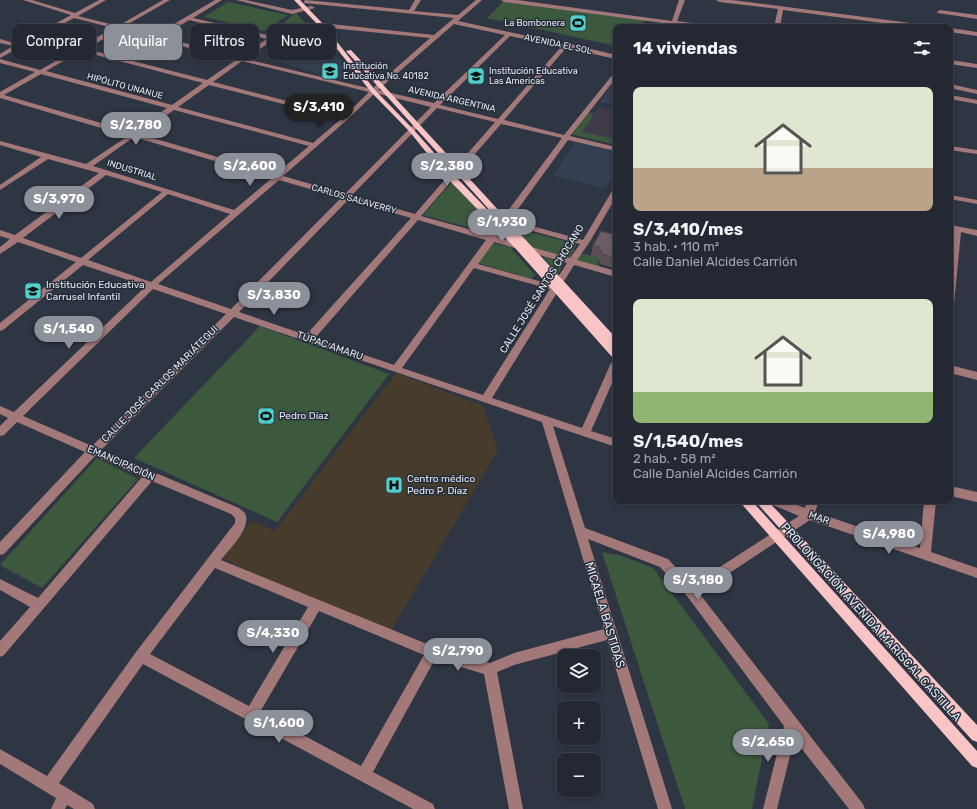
<!DOCTYPE html>
<html lang="es">
<meta charset="utf-8">
<style>
:root{--surface:#232832;--page:#2b303a;--text:#f1f3f6;--muted:#a3a6ac;--line:#40444d;--accent:#8c9099}
body{margin:0;font-family:Rubik,sans-serif;background:var(--page);color:var(--text);height:100vh;display:flex;flex-direction:column;font-size:15px;white-space:nowrap}
*{box-sizing:border-box;margin:0}
p{font-size:13px;color:var(--muted)}
.icon{flex:none;width:22px;height:22px;fill:none;stroke:currentColor;stroke-width:2;stroke-linecap:round;stroke-linejoin:round}
.map{position:relative;flex:1;overflow:hidden}
.sheet{position:absolute;left:613px;top:24px;width:340px;height:480px;display:flex;flex-direction:column;background:var(--surface);border-radius:8px;box-shadow:0 2px 6px #0003,0 0 0 1px var(--line)}
.sheet>*{flex:none}
.top-card{position:absolute;left:12px;top:24px;width:380px;height:36px;display:flex;gap:8px}
.tools{position:absolute;left:557px;top:649px;display:grid;gap:8px}
.tools a{display:grid;place-items:center;width:44px;height:44px;border-radius:8px;background:var(--surface);box-shadow:0 2px 6px #0003,0 0 0 1px var(--line);font-size:20px}
.price{position:absolute;translate:-50% -34px;padding:0 9px;border-radius:14px;background:var(--accent);color:#fff;font-size:13px;line-height:26px;filter:drop-shadow(0 1px 2px #0008)}
.price::after{content:'';position:absolute;left:50%;top:24px;width:12px;height:9px;margin-left:-6px;background:inherit;clip-path:polygon(0 0,100% 0,50% 100%)}
.price.selected{background:#222;color:#fff}
ul{padding:0;list-style:none}
li{display:grid;align-content:center;gap:8px;height:212px;padding:0 20px}
li span{display:grid;place-items:center;height:124px;border-radius:8px;color:#555}
li>.icon{margin-inline-start:auto}
span .icon{width:72px;height:72px;fill:#fffc;stroke-width:1}
li b{font-size:17px}
h2{display:flex;justify-content:space-between;align-items:center;height:48px;padding:0 20px;font-size:17px}
.chip{padding:0 14px;border-radius:8px;background:var(--surface);box-shadow:0 2px 6px #0003,0 0 0 1px var(--line);font-size:14px;line-height:36px}
.chip.selected{background:var(--accent);color:#fff}
.map>svg:first-child{display:block}
</style>
<div class="map">
<svg width="977" height="809" viewBox="0 0 977 809">
<rect width="100%" height="100%" fill="#2f3643"/>
<!-- commercial -->
<path fill="#403a4b" d="M599,107L616,111V139L582,132Z"/>
<!-- built -->
<path fill="#363f51" d="M323,41L359,80L358,83L273,61L294,47Z
M616,79V105L600,102Z
M576,141L616,150V170L606,188L553,176Z"/>
<!-- medical -->
<path fill="#473c2c" d="M396,373L483,406L498,450L386,639L222,558L252,521L275,531Z"/>
<!-- green -->
<path fill="#3c593e" d="M504,1L645,20L640,27H616V46L487,18Z
M228,2L288,15L265,31L204,17Z
M296,13L306,24L286,28L281,26L293,14Z
M586,112L594,114L582,132L616,139V145L570,134Z
M452,182L496,227L490,233L423,215Z
M521,230L577,244L569,259L532,249L519,232Z
M493,243L510,247L535,275L531,279L478,263Z
M578,253L598,257L599,267L574,261Z
M543,257L564,263L558,274Z
M260,326L389,374L277,522L134,458Z
M97,458L138,479L42,588L0,565Z
M602,552L622,556L653,568L769,724L752,809H685Z"/>
<g fill="none" stroke-linecap="round" stroke-linejoin="round">
<!-- minor -->
<path fill="#a27879" fill-rule="evenodd" d="M23,0H32L75,13L99,0H106L78,16L118,26L163,0H170L123,27L155,35L215,0H222L193,18L272,36L321,23L434,35L454,18L304,3V1L306,0L409,10L415,0H421L414,11L458,15L476,0H482L458,21L564,44L566,43L616,55V59L566,48L504,120L564,135L614,73L616,72V78L570,136L616,147V151L568,140L510,220L583,240L612,191L616,189V197L589,243L577,260L616,271V277L574,265L492,398L582,428L611,363L616,360V374L591,431L616,439V447L553,426L585,528L668,559L692,585L799,516L771,504L769,501H787L805,508L807,501H819L815,512L920,548L924,501H936L931,552L977,568V578L810,520L699,593L863,804L865,809H849L794,739L777,809H763L784,726L687,596L660,567L588,539L672,809H658L607,640L514,665L497,672L523,809H509L484,674L435,659L373,772L433,804L435,809H413L143,664L59,783L93,804L95,809H74L67,805L65,809H51L56,798L0,764V749L47,776L136,652L235,523V518L231,514L152,481L4,655L0,657V641L30,607L0,590V579L38,598L142,477L95,456L4,554L0,555V542L85,452L17,422L4,435L0,436V426L8,418L0,414V406L14,412L146,286L83,265L3,330L0,331V323L76,262L18,242L0,254V247L10,239L0,236V230L15,235L99,173L48,159L0,190V185L41,157L0,145V141L86,164L128,136L0,98V92L35,72L0,63V59L40,70L113,28L74,18L0,58V54L13,46L0,43V39L18,44L71,15ZM189,20L267,39L240,57L161,37ZM454,24L505,35L434,103L378,90ZM321,27L430,38L372,89L246,59L274,39ZM119,30L236,60L207,80L86,49ZM510,36L561,47L498,119L440,105ZM81,51L203,83L172,105L46,71ZM242,61L369,92L345,116L213,82ZM41,74L167,108L132,132L4,95ZM209,85L341,119L313,143L178,107ZM375,93L431,107L345,194L283,176L348,119ZM437,108L495,122L415,214L351,196ZM174,110L309,146L276,174L139,134ZM501,124L562,138L490,235L421,216ZM134,137L272,178L234,210L93,166ZM106,175L162,192L81,258L23,238ZM279,180L341,198L231,309L158,284ZM168,194L230,214L151,282L88,260ZM348,200L411,218L306,335L239,312ZM418,220L486,240L394,365L315,338ZM507,224L580,244L570,258L497,237ZM494,242L567,263L553,285L478,264ZM474,268L550,289L483,395L402,368ZM153,289L226,314L92,446L23,416ZM234,317L542,422L604,629L514,653L490,663L432,646L221,560C230,548 252,528 245,513L239,508L101,450ZM215,568L308,607L249,706L150,654ZM319,611L424,655L361,766L260,712Z
M236,0H246L292,10L312,6L315,8L292,14Z
M501,0H517L672,21L679,0H685L677,21L706,25L709,27H693L504,2Z
M716,0H732L926,25L929,27H913L783,10L780,27H774L778,9L719,2Z
M940,10L977,15V19L938,13L937,12Z
M950,28L977,32V36L950,32Z
M950,60L977,64V68L950,64Z
M950,84L977,90V94L950,88Z
M950,95L977,100V104L950,99Z
M950,146L977,150V154L950,150Z
M950,195L977,200V204L950,199Z
M950,225L977,230V236L961,232L954,304L950,307V258L953,230L950,229Z
M950,365L977,372V380L950,373Z
M950,486L977,492V502L950,496Z"/>
<!-- major -->
<path fill="#f8c4c5" fill-rule="evenodd" d="M294,0H300L323,24L375,90L413,129L454,175L513,236L346,51L351,50L616,338V347L613,346L616,350V359L613,358L515,248L448,179L409,131L371,92L319,26Z
M739,501H752L977,751V768L972,766Z
M755,501H768L977,725V742L972,740Z"/>
</g>
<!-- wall -->
<path fill="#5e4f56" d="M616,235V264L614,268L600,264L598,257L591,256L593,245Z"/>
<!-- shaded-wall -->
<path fill="#4c4046" d="M616,257V264L614,268L616,258Z"/>
<!-- building -->
<path fill="#6d5c64" stroke="#4c4046" d="M601,231L616,235V258L602,254L599,247L593,245Z"/>
<!-- icons -->
<defs>
<symbol id="stadium-square" viewBox="-11 -11 22 22"><rect x="-9" y="-9" width="18" height="18" rx="4" fill="#53cdc9" stroke="#252c39"/><path d="M0-5a6.5 5 0 1 0 0 10a6.5 5 0 1 0 0-10ZM-3.5-1.8h7v3.6h-7Z" fill="#111"/></symbol>
<symbol id="school-square" viewBox="-11 -11 22 22"><rect x="-9" y="-9" width="18" height="18" rx="4" fill="#53cdc9" stroke="#252c39"/><path d="M0-5L7-2L0 1L-7-2ZM-4 1L0 2.5L4 1V4Q0 6-4 4Z" fill="#111"/></symbol>
<symbol id="hospital-square" viewBox="-11 -11 22 22"><rect x="-9" y="-9" width="18" height="18" rx="4" fill="#53cdc9" stroke="#252c39"/><path d="M-5-5h3v3.5h4V-5h3V5h-3V1.5h-4V5h-3Z" fill="#111"/></symbol>
</defs>
<g fill-rule="evenodd">
<use href="#stadium-square" x="568" y="13" width="20" height="20"/>
<use href="#school-square" x="320" y="61" width="20" height="20"/>
<use href="#school-square" x="466" y="66" width="20" height="20"/>
<use href="#school-square" x="23" y="281" width="20" height="20"/>
<use href="#stadium-square" x="256" y="406" width="20" height="20"/>
<use href="#hospital-square" x="384" y="475" width="20" height="20"/>
</g>
<g text-anchor="middle" dominant-baseline="central" stroke-width="3" stroke-linejoin="round" paint-order="stroke">
<!-- far-poi labels -->
<g font-size="9" fill="#e3e8f0" stroke="#252c39" text-anchor="start">
<text x="565" y="23" text-anchor="end">La Bombonera</text>
<text x="343" y="66">Institución<tspan x="343" dy="10">Educativa No. 40182</tspan></text>
<text x="489" y="71">Institución Educativa<tspan x="489" dy="10">Las Americas</tspan></text>
</g>
<!-- far-street labels -->
<g font-size="9" fill="#e3e8f0" stroke="#252c39">
<text transform="translate(558 44) rotate(12)">AVENIDA EL SOL</text>
<text transform="translate(125 86) rotate(15)">HIPÓLITO UNANUE</text>
<text transform="translate(452 99) rotate(13)">AVENIDA ARGENTINA</text>
<text transform="translate(132 170) rotate(17)">INDUSTRIAL</text>
<text transform="translate(354 199) rotate(16)">CARLOS SALAVERRY</text>
</g>
<!-- poi labels -->
<g font-size="10" fill="#e3e8f0" stroke="#252c39" text-anchor="start">
<text x="46" y="285">Institución Educativa<tspan x="46" dy="12">Carrusel Infantil</tspan></text>
<text x="279" y="416">Pedro Díaz</text>
<text x="407" y="479">Centro médico<tspan x="407" dy="12">Pedro P. Díaz</tspan></text>
</g>
<!-- street labels -->
<g font-size="10" fill="#e3e8f0" stroke="#252c39">
<text transform="translate(542 289) rotate(-58)">CALLE JOSÉ SANTOS CHOCANO</text>
<text transform="translate(330 346) rotate(19)">TÚPAC AMARU</text>
<text transform="translate(160 384) rotate(-45)">CALLE JOSÉ CARLOS MARIÁTEGUI</text>
<text transform="translate(121 463) rotate(24)">EMANCIPACIÓN</text>
<text transform="translate(819 518) rotate(20)">MAR</text>
</g>
<!-- near-street labels -->
<g font-size="12" fill="#e3e8f0" stroke="#252c39">
<text transform="translate(605 615) rotate(73)">MICAELA BASTIDAS</text>
<text transform="translate(871 622) rotate(48)">PROLONGACIÓN AVENIDA MARISCAL CASTILLA</text>
</g>
</g>
</svg>
<div class="tools">
<a><svg class="icon" aria-label="layers" viewBox="0 0 24 24"><path d="M12 4l9 5-9 5-9-5zM3 14l9 5 9-5"/></svg></a>
<a>+</a>
<a>−</a>
</div>
<b class="price selected" style="left:319px;top:128px">S/3,410</b>
<b class="price" style="left:136px;top:146px">S/2,780</b>
<b class="price" style="left:250px;top:187px">S/2,600</b>
<b class="price" style="left:447px;top:187px">S/2,380</b>
<b class="price" style="left:59px;top:220px">S/3,970</b>
<b class="price" style="left:502px;top:243px">S/1,930</b>
<b class="price" style="left:274px;top:316px">S/3,830</b>
<b class="price" style="left:69px;top:350px">S/1,540</b>
<b class="price" style="left:889px;top:555px">S/4,980</b>
<b class="price" style="left:698px;top:601px">S/3,180</b>
<b class="price" style="left:273px;top:654px">S/4,330</b>
<b class="price" style="left:458px;top:672px">S/2,790</b>
<b class="price" style="left:279px;top:744px">S/1,600</b>
<b class="price" style="left:768px;top:763px">S/2,650</b>
<div class="top-card">
<a class="chip">Comprar</a>
<a class="chip selected">Alquilar</a>
<a class="chip">Filtros</a>
<a class="chip">Nuevo</a>
</div>
<section class="sheet">
<h2>14 viviendas<svg class="icon" aria-label="filters" viewBox="0 0 24 24"><path d="M4 7h16M4 17h16"/><circle cx="9" cy="7" r="2"/><circle cx="15" cy="17" r="2"/></svg></h2>
<ul>
<li><span style="background:linear-gradient(#dfe7d0 65%,#b9a48a 0)"><svg class="icon" aria-label="home" viewBox="0 0 24 24"><path d="M3 11l9-7 9 7M6 9v11h12V9"/></svg></span><div><b>S/3,410/mes</b><p>3 hab. · 110 m²</p><p>Calle Daniel Alcides Carrión</p></div></li>
<li><span style="background:linear-gradient(#dfe7d0 75%,#8fb573 0)"><svg class="icon" aria-label="home" viewBox="0 0 24 24"><path d="M3 11l9-7 9 7M6 9v11h12V9"/></svg></span><div><b>S/1,540/mes</b><p>2 hab. · 58 m²</p><p>Calle Daniel Alcides Carrión</p></div></li>
</ul>
</section>
</div>
